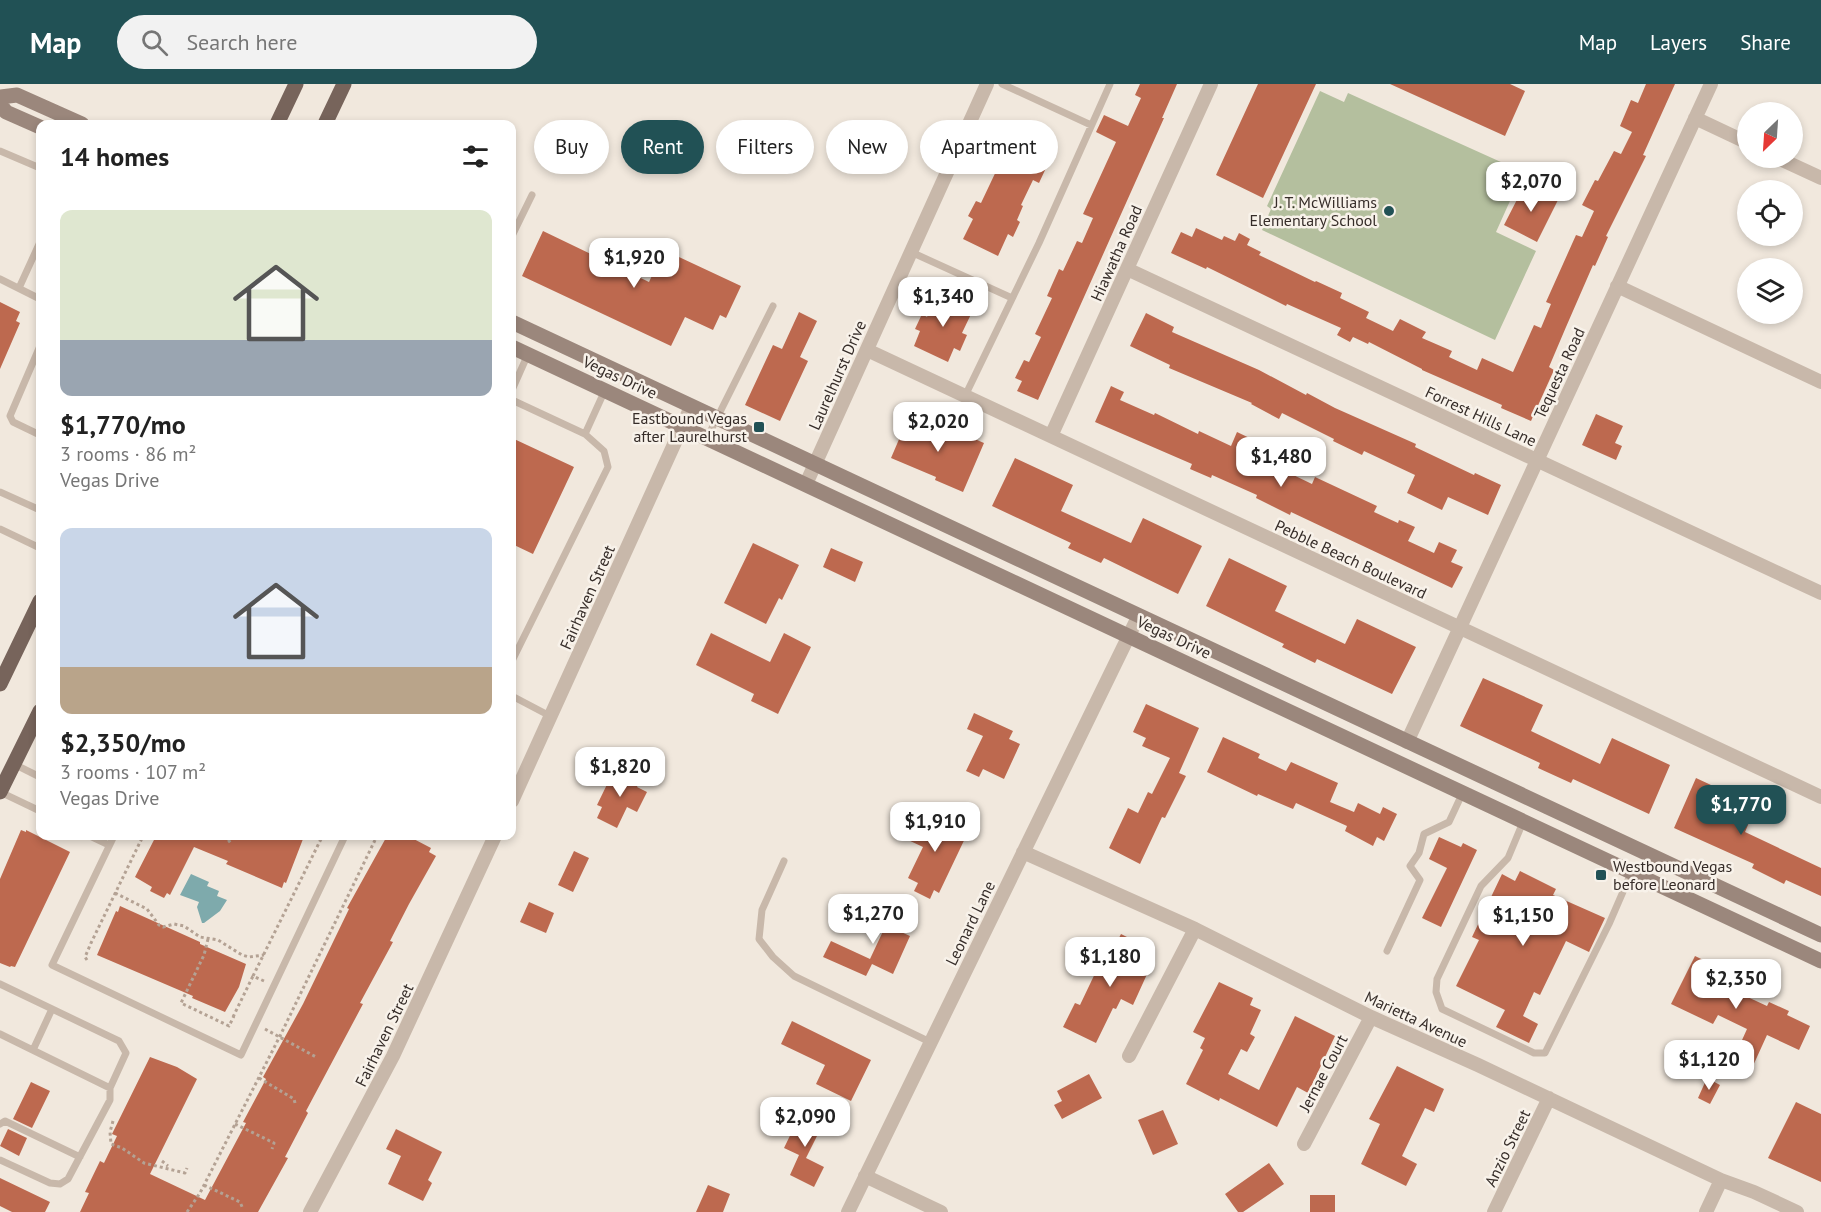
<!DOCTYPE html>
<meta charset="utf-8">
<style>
:root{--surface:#fff;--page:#f2f2f2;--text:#222;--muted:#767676;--accent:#215155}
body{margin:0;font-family:"PT Sans",sans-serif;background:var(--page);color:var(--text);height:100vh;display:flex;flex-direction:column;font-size:22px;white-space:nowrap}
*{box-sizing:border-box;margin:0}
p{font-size:20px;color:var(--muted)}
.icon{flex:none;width:33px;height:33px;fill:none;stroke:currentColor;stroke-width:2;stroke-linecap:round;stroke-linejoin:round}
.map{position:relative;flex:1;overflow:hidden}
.panel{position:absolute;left:36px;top:36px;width:480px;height:720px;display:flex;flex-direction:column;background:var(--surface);border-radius:12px;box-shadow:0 3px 9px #0003}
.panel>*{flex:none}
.banner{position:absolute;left:534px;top:36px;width:570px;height:54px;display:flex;gap:12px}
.needle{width:39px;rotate:205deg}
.tools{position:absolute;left:1737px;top:18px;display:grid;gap:12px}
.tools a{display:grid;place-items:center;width:66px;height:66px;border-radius:50%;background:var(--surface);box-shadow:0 3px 9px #0003;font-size:30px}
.price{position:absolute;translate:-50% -51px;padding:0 14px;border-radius:12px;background:#fff;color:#222;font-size:20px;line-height:39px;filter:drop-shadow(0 2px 3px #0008)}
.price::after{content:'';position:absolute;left:50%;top:36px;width:18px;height:14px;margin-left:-9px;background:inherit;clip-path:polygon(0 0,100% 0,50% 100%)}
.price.on{background:var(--accent);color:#fff}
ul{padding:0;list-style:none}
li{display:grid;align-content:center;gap:12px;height:318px;padding:0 24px}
li span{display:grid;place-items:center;height:186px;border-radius:12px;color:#555}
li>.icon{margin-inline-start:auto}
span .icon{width:108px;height:108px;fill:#fffc;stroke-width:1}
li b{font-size:26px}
h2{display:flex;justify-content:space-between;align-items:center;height:72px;padding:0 24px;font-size:26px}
.chip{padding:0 21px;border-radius:27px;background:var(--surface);box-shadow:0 3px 9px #0003;font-size:21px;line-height:54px}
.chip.on{background:var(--accent);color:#fff}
header{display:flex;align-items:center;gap:36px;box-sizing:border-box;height:84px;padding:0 30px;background:var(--accent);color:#fff}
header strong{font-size:28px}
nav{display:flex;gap:33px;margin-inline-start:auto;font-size:21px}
.search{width:420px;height:54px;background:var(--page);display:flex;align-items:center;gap:15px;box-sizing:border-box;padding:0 21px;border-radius:33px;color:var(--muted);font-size:22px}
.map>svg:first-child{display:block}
</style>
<header>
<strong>Map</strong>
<div class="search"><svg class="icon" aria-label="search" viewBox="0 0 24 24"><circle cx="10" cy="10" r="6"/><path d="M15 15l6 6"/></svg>Search here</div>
<nav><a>Map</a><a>Layers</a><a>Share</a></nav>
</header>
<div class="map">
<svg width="1821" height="1128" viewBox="0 0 1821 1128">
<rect width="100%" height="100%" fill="#f1e8dd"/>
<!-- green -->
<path fill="#b4bf9e" d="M1320,7L1344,18L1348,9L1523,88L1496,148L1536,167L1495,256L1262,146L1271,125L1267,122Z"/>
<!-- water -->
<path fill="#7eaaac" d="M191,790L209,798L207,802L219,807L217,812L227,816L220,827L204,839H202L197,823L199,818L180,811Z"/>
<!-- building -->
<path fill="#bd694f" d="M1140,0H1177L1162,34H1164L1038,316L1017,307L1022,297L1015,294L1024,276L1029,278L1041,253L1035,250L1052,214L1047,212L1059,185L1063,187L1077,157L1082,159L1093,134L1083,130L1116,58L1096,48L1104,31L1128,42L1141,14L1135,11Z
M1258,0H1316L1263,114L1216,91Z
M1390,0H1510L1525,7L1505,52Z
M1646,0H1675L1643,71L1646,72L1606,152L1608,153L1595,182L1593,181L1566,243L1549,283L1554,286L1531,337L1501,324L1502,321L1422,286V285L1369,258L1368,260L1353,253L1350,258L1337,251L1341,244L1287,220L1286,222L1207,183L1206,185L1171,169L1181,148L1192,153L1196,144L1222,156L1224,152L1235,157L1239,149L1250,155L1247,161L1261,168L1259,171L1315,198L1316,197L1342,209L1340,214L1369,228L1366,234L1393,247L1400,235L1426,248L1422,254L1452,267L1449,273L1477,286L1482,274L1513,288L1534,241L1541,244L1551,220L1546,218L1576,151L1582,153L1594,127L1582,121L1595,96L1598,97L1614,67L1621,70L1632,48L1620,42L1631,16L1638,19Z
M1016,43L1051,60L1041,81L1046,84L1039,99L1033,96L1021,121L1023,122L1017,136L1020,138L1013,153L1008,150L998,172L963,155L973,135L968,132L976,117L981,119L999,81L994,78L1001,63L1006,65Z
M1525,100L1558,116L1537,158L1504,141Z
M543,147L649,198L664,166L741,202L726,234L720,231L713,246L685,233L671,262L522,192Z
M937,210L973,226L962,249L967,251L960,267L954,264L948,278L914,262L920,247L915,245L922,230L927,233Z
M0,218L20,228L16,237L20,239L0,285Z
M799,228L817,237L800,273L808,277L780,337L745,321L773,261L782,265Z
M1146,229L1174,243L1172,248L1259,286L1306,311L1307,309L1335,324L1416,360L1415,363L1474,391L1475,389L1501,401L1488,431L1448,413L1442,426L1407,409L1415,391L1364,367L1362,371L1333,357L1334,355L1282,329L1279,335L1251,320L1252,319L1169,284L1170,281L1130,262Z
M1111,302L1124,308L1120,316L1154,331L1155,329L1198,350L1199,347L1231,362L1237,348L1260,359L1254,372L1312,400L1315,393L1377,422L1374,428L1398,439L1399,436L1415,443L1408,457L1434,469L1439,458L1457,466L1451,478L1463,483L1452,504L1291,428L1290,431L1256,414L1257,411L1212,391L1211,394L1190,385L1192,380L1095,338Z
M1596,330L1623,342L1615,359L1622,362L1616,376L1582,361Z
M909,332L954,352L956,347L984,359L963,408L935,396L936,393L891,374Z
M512,354L574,383L533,470L512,460Z
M1015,374L1073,401L1061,427L1131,459L1143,434L1202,462L1178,510L1104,474L1101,479L1068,464L1071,459L992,422Z
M753,459L799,481L782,516L779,514L766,540L724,519Z
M831,464L863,478L855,498L823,483Z
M1229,474L1287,502L1275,527L1345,560L1357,535L1416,563L1392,610L1317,575L1315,579L1282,563L1284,560L1206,522Z
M711,549L770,578L784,549L811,563L778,630L751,617L754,610L696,581Z
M1483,594L1543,621L1531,647L1600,680L1612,654L1670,681L1649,730L1573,695L1571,699L1538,684L1540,679L1460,642Z
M1146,620L1199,644L1179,689L1186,692L1165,734L1162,733L1140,780L1109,764L1128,724L1138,729L1148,708L1152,710L1170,674L1142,662L1146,654L1133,648Z
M974,629L1013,647L1009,655L1020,660L1004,695L983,685L979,693L966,687L983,652L967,645Z
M1223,653L1260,670L1258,674L1286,687L1291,678L1338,699L1330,718L1354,728L1358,719L1380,730L1383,723L1397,730L1384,757L1377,753L1373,762L1345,747L1347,742L1296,719L1293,725L1258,710L1257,712L1207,688Z
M615,684L640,697L637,703L647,708L637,728L627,723L617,744L597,734L602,723L597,721Z
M1696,694L1756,722L1745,748L1821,784V812L1786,796L1784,800L1752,784L1754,780L1674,744Z
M937,730L969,746L939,809L934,806L930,815L914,807L918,799L908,794L923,763L906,755L914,738L929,745Z
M21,746L26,748V746L70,768L15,883L11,882L10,883L0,879V795Z
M156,752H295L303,755L286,799L284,798L282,804L226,780L228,777L194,763L170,811L167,809L164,814L150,807L152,803L135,793Z
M387,752H408L431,764L429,768L436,772L409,820L390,857L393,858L360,919L363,920L306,1027L308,1029L285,1073L288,1074L258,1128H80L89,1109L85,1108L100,1077L104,1079L117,1052L112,1050L150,973L177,983L197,995L150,1090L205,1116L246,1039L243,1038L266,995L263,993L303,920L349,825L347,824Z
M1439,753L1461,763L1463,759L1477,766L1441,843L1422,834L1447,784L1429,775Z
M574,767L589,774L573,808L558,801Z
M1520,787L1556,805L1553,811L1605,834L1589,868L1566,857L1540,911L1534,908L1523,932L1538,940L1529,959L1496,943L1505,926L1456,902L1479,856L1472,853L1502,790L1515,797Z
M868,816L897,830L890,843L910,852L893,890L872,880L866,892L823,873L831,857L870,875L885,843L861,832Z
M529,818L554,829L546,849L520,838Z
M120,822L200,858V860L246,880L239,903L225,928L192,914L193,912L97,871L116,827L118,828Z
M1121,850L1149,864L1144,873L1153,877L1133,921L1121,915L1116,925L1113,924L1096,959L1063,943L1075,919L1080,921L1100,879L1105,881Z
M1695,872L1747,897L1741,910L1767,922L1769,918L1789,927L1787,931L1810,942L1799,966L1767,951L1752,984L1733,976L1747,945L1718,931L1713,940L1671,920Z
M1219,898L1253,914L1250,921L1261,926L1250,950L1255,953L1247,968L1241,965L1228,990L1259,1006L1295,932L1335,952L1308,1009L1297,1003L1277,1043L1220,1014L1219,1017L1186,1000L1203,966L1200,964L1205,954L1193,948Z
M792,937L871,976L851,1017L816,1000L825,981L781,960Z
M1397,982L1444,1005L1434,1028L1425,1024L1402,1072L1417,1080L1406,1102L1361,1080L1380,1040L1369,1035Z
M1089,990L1102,1014L1062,1035L1054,1021L1062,1017L1057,1007Z
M1707,994L1720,1001L1710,1020L1698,1014Z
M31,998L50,1007L32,1044L13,1035Z
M1796,1018L1821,1030V1098L1768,1074Z
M1163,1026L1178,1060L1153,1071L1138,1036Z
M802,1027L824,1038L806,1074L824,1083L814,1103L790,1091L799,1071L784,1064Z
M8,1045L27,1054L19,1072L0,1062Z
M396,1045L442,1068L428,1096L432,1099L423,1117L388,1100L401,1072L386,1065Z
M1269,1079L1284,1100L1243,1128H1238L1225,1110Z
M0,1094L50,1118L45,1128H12L0,1122Z
M708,1101L730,1110L723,1128H696Z
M1310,1111H1335V1128H1310Z"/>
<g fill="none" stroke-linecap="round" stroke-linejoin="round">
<!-- path -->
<path stroke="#b4a294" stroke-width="3" stroke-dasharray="3 3" stroke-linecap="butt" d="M228,758L236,752
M115,809L147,825L159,841L163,843L174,840L184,842L200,853L218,856L242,871L249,873L264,871
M208,855L204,871L181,919L229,942L234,932
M87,876L85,873L91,859L143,752
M264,897L253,892L321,755L314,752
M233,933L253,892
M265,945L316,973
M259,994L294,1015L295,1019
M113,1037L110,1048L111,1060L122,1064L144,1079L185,1089L187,1084
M235,1040L274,1059L272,1065
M162,1077L168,1082
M204,1101L240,1118L243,1125
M187,1128L200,1109L280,952L377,752"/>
<!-- service -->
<path stroke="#c8b8aa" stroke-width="7" d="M1002,0L1091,41
M0,67L40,84
M512,152L532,111
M911,168L1012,214
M0,195L40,215
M19,204L40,158
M40,262L10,332L13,338L40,351
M512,306L528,270
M965,312L1039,159L1110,0
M512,316L585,350
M707,354L773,222
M0,408L40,426
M0,445L40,464
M512,577L608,383L604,367L585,350L605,306
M512,612L550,632
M14,680L40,693
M0,708L40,727
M1523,738L1508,774L1481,802L1437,895L1436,908L1442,925L1534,969H1545L1609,840L1632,787
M90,752L109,761
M114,752L52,881L241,971L345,752
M784,777L762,826L759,855L773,873L794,892L930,958
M1387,867L1420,796L1410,782L1419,769L1424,750L1449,738L1463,708
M0,900L119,957L126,969L110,1004
M0,950L110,1004V1016L68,1095L60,1100L50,1099L0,1076
M33,966L52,925
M0,1040L5,1037L80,1073"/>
<!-- minor -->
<path stroke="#c8b8aa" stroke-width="14" d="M1695,34L1748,59
M1778,74L1821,94
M1127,185L1821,509
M1617,202L1821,298
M867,266L1821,713
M1051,352L1211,0
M806,400L987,0
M1407,658L1711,0
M512,717L691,323
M1023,768L1195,845L1371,933L1478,981L1721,1096L1754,1108L1797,1128
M1129,972L1195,845
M1304,1060L1371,933
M865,1092L941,1128
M310,1128L393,972L495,752
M848,1128L1138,533
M1494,1128L1549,1014
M1706,1128L1721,1096"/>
<!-- secondary -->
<path stroke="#9b877c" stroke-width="15" d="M0,13L17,11L82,40
M0,20L6,28L40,43
M512,238L1821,851
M512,263L1821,877"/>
<!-- primary -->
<path stroke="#77645b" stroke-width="15" d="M277,40L296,0
M325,40L344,0
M0,600L40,517
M0,708L40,627"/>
</g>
<!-- markers -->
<g fill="#215155" stroke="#f8f2ea" stroke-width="2">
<circle cx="1389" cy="127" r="6"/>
<rect x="753" y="337" width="12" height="12" rx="3"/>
<rect x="1595" y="785" width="12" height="12" rx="3"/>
</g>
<g text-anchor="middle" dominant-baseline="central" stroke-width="5" stroke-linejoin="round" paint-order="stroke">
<!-- poi labels -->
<g font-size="16" fill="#362d29" stroke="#f8f2ea" text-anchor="end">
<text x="1377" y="118">J. T. McWilliams<tspan x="1377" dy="18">Elementary School</tspan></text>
<text x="747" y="334">Eastbound Vegas<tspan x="747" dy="18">after Laurelhurst</tspan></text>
<text x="1613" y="782" text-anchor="start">Westbound Vegas<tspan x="1613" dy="18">before Leonard</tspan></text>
</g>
<!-- street labels -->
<g font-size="16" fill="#362d29" stroke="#f8f2ea">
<text transform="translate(1116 169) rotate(-66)">Hiawatha Road</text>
<text transform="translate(1559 289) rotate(-65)">Tequesta Road</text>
<text transform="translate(837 291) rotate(-66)">Laurelhurst Drive</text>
<text transform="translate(620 293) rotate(25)">Vegas Drive</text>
<text transform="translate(1481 332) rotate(25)">Forrest Hills Lane</text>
<text transform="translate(1351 475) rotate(25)">Pebble Beach Boulevard</text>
<text transform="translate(587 513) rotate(-66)">Fairhaven Street</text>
<text transform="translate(1174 553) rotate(25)">Vegas Drive</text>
<text transform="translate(970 839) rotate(-64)">Leonard Lane</text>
<text transform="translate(1416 935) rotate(25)">Marietta Avenue</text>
<text transform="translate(384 951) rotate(-64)">Fairhaven Street</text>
<text transform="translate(1323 989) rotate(-62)">Jernae Court</text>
<text transform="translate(1507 1064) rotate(-64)">Anzio Street</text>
</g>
</g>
</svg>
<div class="tools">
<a><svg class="needle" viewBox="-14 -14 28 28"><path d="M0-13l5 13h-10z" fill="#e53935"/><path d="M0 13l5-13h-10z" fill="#767676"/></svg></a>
<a><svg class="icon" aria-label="locate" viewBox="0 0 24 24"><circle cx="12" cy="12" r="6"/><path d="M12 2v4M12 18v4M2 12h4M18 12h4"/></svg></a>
<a><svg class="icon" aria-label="layers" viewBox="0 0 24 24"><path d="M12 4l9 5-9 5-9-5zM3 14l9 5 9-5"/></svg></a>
</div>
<b class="price" style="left:1531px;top:129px">$2,070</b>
<b class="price" style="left:634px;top:205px">$1,920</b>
<b class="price" style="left:943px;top:244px">$1,340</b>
<b class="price" style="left:938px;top:369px">$2,020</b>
<b class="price" style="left:1281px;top:404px">$1,480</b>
<b class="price" style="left:620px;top:714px">$1,820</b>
<b class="price on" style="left:1741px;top:752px">$1,770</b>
<b class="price" style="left:935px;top:769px">$1,910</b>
<b class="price" style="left:873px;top:861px">$1,270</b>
<b class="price" style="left:1523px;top:863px">$1,150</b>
<b class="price" style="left:1110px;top:904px">$1,180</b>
<b class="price" style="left:1736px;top:926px">$2,350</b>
<b class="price" style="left:1709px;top:1007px">$1,120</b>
<b class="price" style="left:805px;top:1064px">$2,090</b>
<div class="banner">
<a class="chip">Buy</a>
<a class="chip on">Rent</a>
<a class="chip">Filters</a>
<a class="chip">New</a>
<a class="chip">Apartment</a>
</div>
<section class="panel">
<h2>14 homes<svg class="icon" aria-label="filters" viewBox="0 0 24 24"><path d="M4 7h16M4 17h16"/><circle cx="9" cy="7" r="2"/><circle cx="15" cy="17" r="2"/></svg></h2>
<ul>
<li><span style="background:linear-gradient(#dfe7d0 70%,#9aa5b1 0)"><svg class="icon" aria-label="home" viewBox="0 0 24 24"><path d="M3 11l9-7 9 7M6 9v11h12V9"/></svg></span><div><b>$1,770/mo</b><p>3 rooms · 86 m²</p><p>Vegas Drive</p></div></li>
<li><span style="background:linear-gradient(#c9d6e8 75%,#b9a48a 0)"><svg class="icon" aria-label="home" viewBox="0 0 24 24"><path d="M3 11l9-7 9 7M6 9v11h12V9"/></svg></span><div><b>$2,350/mo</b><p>3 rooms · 107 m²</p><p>Vegas Drive</p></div></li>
</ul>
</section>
</div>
